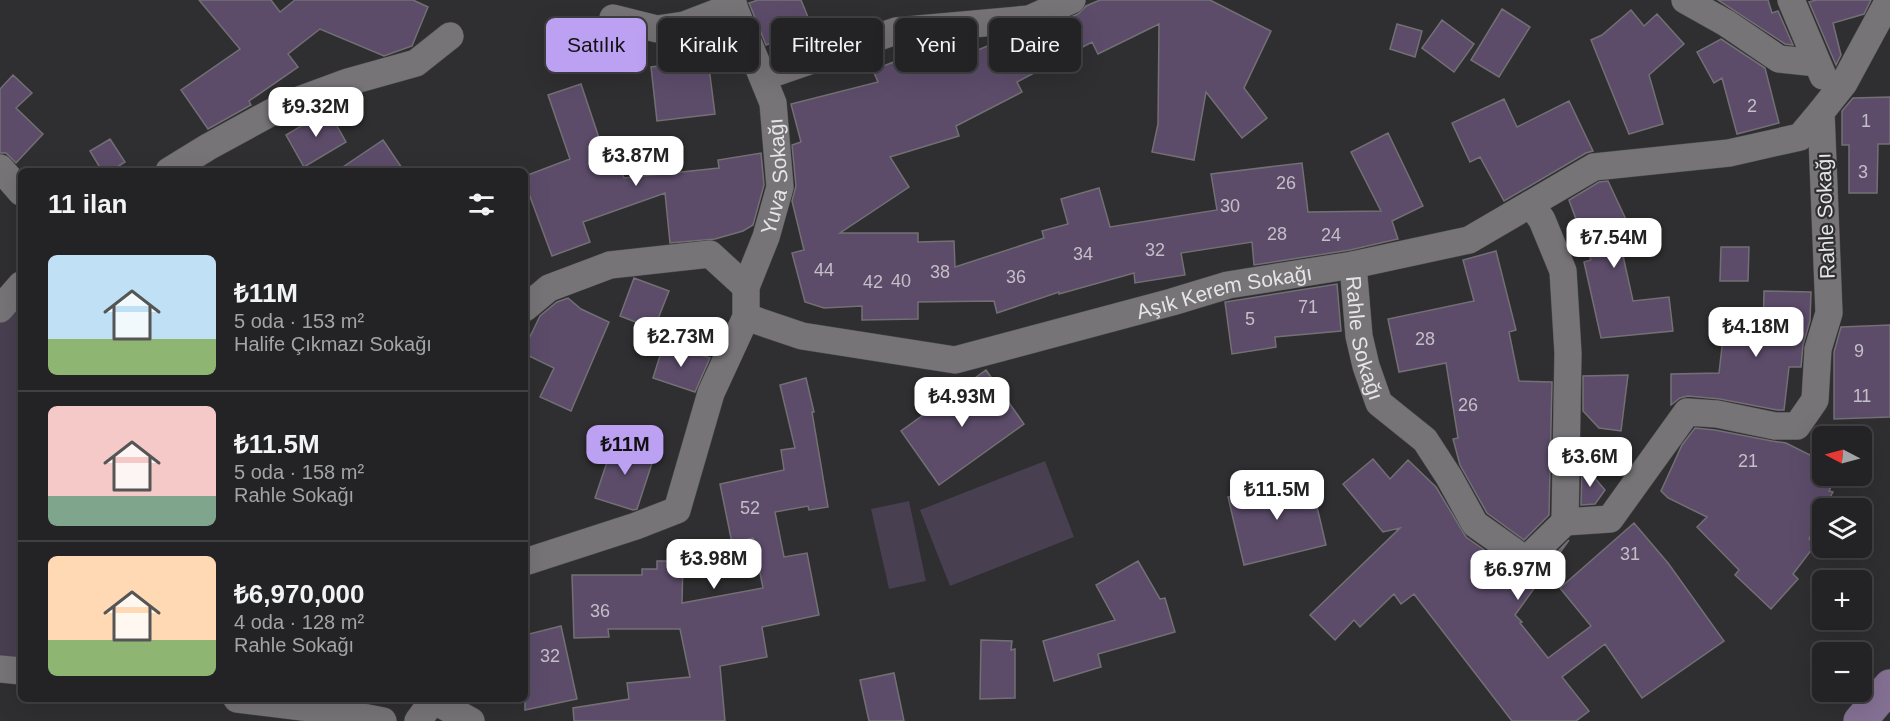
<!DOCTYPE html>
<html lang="tr">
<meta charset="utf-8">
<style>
:root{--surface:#232224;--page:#2b2a2c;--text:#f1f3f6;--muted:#a3a4a6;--line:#403f41;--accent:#bca0f2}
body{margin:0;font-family:Arial,sans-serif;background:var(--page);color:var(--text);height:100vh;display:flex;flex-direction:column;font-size:22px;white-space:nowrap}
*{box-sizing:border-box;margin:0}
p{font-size:20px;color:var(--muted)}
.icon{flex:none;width:33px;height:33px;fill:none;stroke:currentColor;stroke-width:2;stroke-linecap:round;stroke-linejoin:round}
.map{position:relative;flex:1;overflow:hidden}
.sheet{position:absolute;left:18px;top:168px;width:510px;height:534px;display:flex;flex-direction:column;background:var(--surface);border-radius:9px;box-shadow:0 6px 24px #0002,0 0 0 2px var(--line)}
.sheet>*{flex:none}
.banner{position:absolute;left:546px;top:18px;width:570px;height:54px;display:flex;gap:12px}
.needle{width:39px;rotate:276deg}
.fabs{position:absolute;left:1812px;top:426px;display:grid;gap:12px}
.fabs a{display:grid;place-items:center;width:60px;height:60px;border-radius:9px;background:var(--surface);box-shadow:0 6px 24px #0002,0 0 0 2px var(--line);font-size:30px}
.price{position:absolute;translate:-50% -51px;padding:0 14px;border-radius:12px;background:#fff;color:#222;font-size:20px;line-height:39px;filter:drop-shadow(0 2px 3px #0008)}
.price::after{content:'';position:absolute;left:50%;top:36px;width:18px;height:14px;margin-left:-9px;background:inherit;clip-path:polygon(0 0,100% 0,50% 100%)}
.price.active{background:var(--accent);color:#111}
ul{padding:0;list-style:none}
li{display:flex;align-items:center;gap:18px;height:150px;padding:0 30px}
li+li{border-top:2px solid var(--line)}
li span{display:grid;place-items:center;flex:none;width:168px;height:120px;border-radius:9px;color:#555}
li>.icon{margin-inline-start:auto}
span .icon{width:72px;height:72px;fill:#fffc;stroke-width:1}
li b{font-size:26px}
h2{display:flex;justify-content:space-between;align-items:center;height:72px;padding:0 30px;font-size:26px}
.pill{padding:0 21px;border-radius:9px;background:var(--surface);box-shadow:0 6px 24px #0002,0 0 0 2px var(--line);font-size:21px;line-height:54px}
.pill.active{background:var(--accent);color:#111}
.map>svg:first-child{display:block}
</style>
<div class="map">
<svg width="1890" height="721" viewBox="0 0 1890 721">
<rect width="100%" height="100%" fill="#2f2e30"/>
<!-- green -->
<path fill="#483f50" d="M21,293V666L0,663V316Z
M1045,461L1074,537L950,586L920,510Z
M909,501L926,581L889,589L871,509Z"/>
<!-- building -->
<path fill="#5c4c6a" stroke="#727074" stroke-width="1.5" d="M199,0H271L280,12L295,0H413L428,7L412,46L384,56L320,29L288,54L298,67L249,101L251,105L208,129L181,90L240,49Z
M758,0H801L812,27L766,45L749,3Z
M1100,0H1210L1271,31L1244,88L1267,118L1242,138L1206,92L1194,160L1152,152L1158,124L1159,24L1098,54L1092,42L1017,82L1022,92L956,126L959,136L890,157L909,187L840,233H918V242L954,241L955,267L1044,238L1042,231L1068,224L1061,199L1099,188L1110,227L1217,210L1211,174L1302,163L1308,212L1381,211L1351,152L1388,133L1423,206L1392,221L1398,239L1350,250L1254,265L1252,242L1181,253L1185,275L1135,283L1134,273L1059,294V292L997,313L994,301L918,302V319L862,320V306L824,308L805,302L792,253L804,250L792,201L796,186L792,145L801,142L791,104L878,82L873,70L917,53L924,72L1012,36L1035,33L1078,14L1086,6Z
M1718,0H1768L1772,13L1778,11L1793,45L1785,44Z
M1816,0H1871L1864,14L1833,23L1841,55L1836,65L1809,2Z
M1502,9L1530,27L1499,77L1471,60Z
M1631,10L1644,26L1657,14L1684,44L1649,75L1663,124L1629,134L1591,40L1602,35Z
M1442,20L1474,44L1454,72L1422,48Z
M1397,24L1422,31L1415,57L1390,49Z
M1721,39L1765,68L1779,123L1737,134L1722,78L1714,83L1697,52Z
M708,60L715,114L657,121L651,67Z
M13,75L32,93L16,108L43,134L16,163L6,153H0V89Z
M581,84L608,165L618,161L624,178L719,168L718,160L761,153L764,185L753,225L743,231L715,239L670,243L665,193L583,222L590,242L552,256L525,183V176L570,159L548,95Z
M1890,97V144H1878L1877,193H1849V145H1842V111L1853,98Z
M1504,99L1517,127L1569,101L1593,151L1586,153L1504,201L1480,157L1470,162L1452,123Z
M328,110L346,142L304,167L286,135Z
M110,139L125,162L111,171H102L90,151Z
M383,140L404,171H337Z
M1608,181L1630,228L1618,233L1633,301L1669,297L1673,331L1601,338L1584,262L1591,260L1569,200L1599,182Z
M1721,247H1749L1748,281H1720Z
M1496,251L1516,330L1509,332L1519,381L1552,382L1549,515L1524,540L1487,513L1460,465L1453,439L1458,438L1446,363L1399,372L1388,319L1474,301L1463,260Z
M634,278L669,291L654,329L620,316Z
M1337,284L1341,331L1275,337L1276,347L1232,354L1225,302Z
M1764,291L1811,292L1810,321L1803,345L1801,367H1789L1784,410H1777L1720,399L1688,396L1680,398L1671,405V374L1719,373L1723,338L1763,342Z
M568,298L581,309L609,322L571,411L540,397L554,368L525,354V347L540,316L557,302Z
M1890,325V417L1834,419V352L1841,327Z
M664,343L710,358L695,392L653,378Z
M986,370L1024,424L939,485L901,431Z
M1628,375L1621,431L1599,428L1583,411V376Z
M806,378L814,412H812L828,507L809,510L808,506L775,512L784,557L807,553L819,615L762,627L767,657L720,666L725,721H574L573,708L629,699L627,683L690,677L680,629H608L609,637L574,638L572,575H642V569H657V561H683L682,603L763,588L753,538L732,543L720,484L784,470L781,450L795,448L780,385Z
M1695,428L1715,430L1772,441L1786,443L1822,461V476H1836L1829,491L1833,492L1824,508H1822V512L1809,539L1816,544L1793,574L1798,579L1771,609L1735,575L1739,570L1697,527L1707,517L1668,498L1661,491L1682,445Z
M614,441L655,454L637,509L633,510L595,498Z
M1373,459L1390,479L1408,460L1436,487L1466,537L1517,573L1523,575H1530L1537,572L1569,540L1515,615L1522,622L1520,623L1548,658L1591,626L1560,588L1634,523L1668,563L1724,641L1642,698L1605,644L1562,677L1589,711L1576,721H1512L1414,594L1401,604L1394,594L1360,627L1354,620L1335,640L1310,615L1400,528L1383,532L1343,484Z
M1582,463L1605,490L1595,504L1581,505Z
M1310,477L1326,545L1244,565L1228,497Z
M1138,561L1160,599L1165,598L1175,632L1098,654L1101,667L1054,681L1043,641L1115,620L1096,585Z
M561,626L577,699L525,710V635Z
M981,640L1012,641L1011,650L1015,649V698L980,699Z
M894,673L904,721H869L860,680Z"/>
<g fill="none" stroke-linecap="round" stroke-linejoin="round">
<defs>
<g id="street">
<path d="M1685,0L1726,23L1779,59L1817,63"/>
<path d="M1791,0L1823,76"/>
<path d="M613,18L657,29L684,25L734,6"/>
<path d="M763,77L896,31L1029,19L1072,0"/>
<path d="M0,168L21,192"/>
<path d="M169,171L208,147L283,106L348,82L416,63L450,36"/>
<path d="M1531,204L1542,220L1563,271L1568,353L1565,522"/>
<path id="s1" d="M1353,265L1359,336L1366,366L1379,403L1425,440L1449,477L1475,524L1526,560L1565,522L1610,519L1687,412L1717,414L1775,426H1797L1815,400L1818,349L1829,313L1821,112L1844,83L1889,0"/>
<path d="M525,308L549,288L610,265L710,254L746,287"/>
<path d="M0,309L21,285"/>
<path id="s2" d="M746,317L802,336L955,360L1172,302L1228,285L1353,265L1469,240L1594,167L1729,153L1800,137L1821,112"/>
<path id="s3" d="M525,562L636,526L677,510L711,393L746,317V287L766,237L780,187L773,103L731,0"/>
<path d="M0,669L21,671"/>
<path d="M237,699L326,710L383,721"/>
<path d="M433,700L471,721"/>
<path d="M418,721L434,699"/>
</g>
<path id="secondary" d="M1860,721L1890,686"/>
</defs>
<!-- street casing -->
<use href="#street" stroke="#4d4c4e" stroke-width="28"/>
<!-- secondary casing -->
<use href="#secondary" stroke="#4d4c4e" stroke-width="34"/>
<!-- street -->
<use href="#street" stroke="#767477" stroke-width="27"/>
<!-- secondary -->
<use href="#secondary" stroke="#847093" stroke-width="33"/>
</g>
<g text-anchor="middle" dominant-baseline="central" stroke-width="4.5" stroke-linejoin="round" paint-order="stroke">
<!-- number labels -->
<g font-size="18" fill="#c3bec7">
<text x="1752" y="106">2</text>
<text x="1866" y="121">1</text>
<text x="1863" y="172">3</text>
<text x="1286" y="183">26</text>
<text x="1230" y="206">30</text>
<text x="1277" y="234">28</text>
<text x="1331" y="235">24</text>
<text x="1155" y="250">32</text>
<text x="1083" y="254">34</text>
<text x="824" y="270">44</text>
<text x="940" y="272">38</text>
<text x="1016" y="277">36</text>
<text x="901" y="281">40</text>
<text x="873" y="282">42</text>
<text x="1308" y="307">71</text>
<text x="1250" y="319">5</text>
<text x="1425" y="339">28</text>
<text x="1859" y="351">9</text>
<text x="1862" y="396">11</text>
<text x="1468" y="405">26</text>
<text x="1748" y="461">21</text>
<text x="750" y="508">52</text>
<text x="1630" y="554">31</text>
<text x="600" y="611">36</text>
<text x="550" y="656">32</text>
</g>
<!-- street labels -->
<g font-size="21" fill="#e5e4e6" stroke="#2f2e30">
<text stroke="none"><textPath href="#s3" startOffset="512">Yuva Sokağı</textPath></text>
<text transform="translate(1825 216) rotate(-92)">Rahle Sokağı</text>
<text stroke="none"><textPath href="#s2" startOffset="492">Aşık Kerem Sokağı</textPath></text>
<text stroke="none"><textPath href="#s1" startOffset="74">Rahle Sokağı</textPath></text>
</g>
</g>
</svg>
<div class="fabs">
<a><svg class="needle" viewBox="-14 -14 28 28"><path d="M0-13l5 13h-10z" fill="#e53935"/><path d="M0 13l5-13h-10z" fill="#a3a4a6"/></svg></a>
<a><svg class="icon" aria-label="layers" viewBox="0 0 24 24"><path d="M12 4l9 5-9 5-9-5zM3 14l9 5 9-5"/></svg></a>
<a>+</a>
<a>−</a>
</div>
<b class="price" style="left:316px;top:138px">₺9.32M</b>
<b class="price" style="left:636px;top:187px">₺3.87M</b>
<b class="price" style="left:1614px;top:269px">₺7.54M</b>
<b class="price" style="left:1756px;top:358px">₺4.18M</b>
<b class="price" style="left:681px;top:368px">₺2.73M</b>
<b class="price" style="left:962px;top:428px">₺4.93M</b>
<b class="price active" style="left:625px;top:476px">₺11M</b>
<b class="price" style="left:1590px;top:488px">₺3.6M</b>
<b class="price" style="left:1277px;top:521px">₺11.5M</b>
<b class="price" style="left:714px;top:590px">₺3.98M</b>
<b class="price" style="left:1518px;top:601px">₺6.97M</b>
<div class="banner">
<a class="pill active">Satılık</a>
<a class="pill">Kiralık</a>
<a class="pill">Filtreler</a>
<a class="pill">Yeni</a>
<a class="pill">Daire</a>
</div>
<section class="sheet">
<h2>11 ilan<svg class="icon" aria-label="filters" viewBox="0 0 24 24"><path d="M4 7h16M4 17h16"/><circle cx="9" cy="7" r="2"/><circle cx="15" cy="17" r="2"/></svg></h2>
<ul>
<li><span style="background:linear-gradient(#bfe0f5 70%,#8fb573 0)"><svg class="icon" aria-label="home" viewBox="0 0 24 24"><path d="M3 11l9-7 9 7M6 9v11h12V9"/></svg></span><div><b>₺11M</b><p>5 oda · 153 m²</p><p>Halife Çıkmazı Sokağı</p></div></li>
<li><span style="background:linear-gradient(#f6c9c9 75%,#7fa58c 0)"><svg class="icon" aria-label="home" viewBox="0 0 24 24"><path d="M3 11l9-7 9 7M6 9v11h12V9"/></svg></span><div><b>₺11.5M</b><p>5 oda · 158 m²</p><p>Rahle Sokağı</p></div></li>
<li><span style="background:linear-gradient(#ffd9b3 70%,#8fb573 0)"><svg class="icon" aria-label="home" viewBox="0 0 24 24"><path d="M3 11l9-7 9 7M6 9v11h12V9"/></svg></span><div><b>₺6,970,000</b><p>4 oda · 128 m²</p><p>Rahle Sokağı</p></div></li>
</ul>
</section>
</div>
